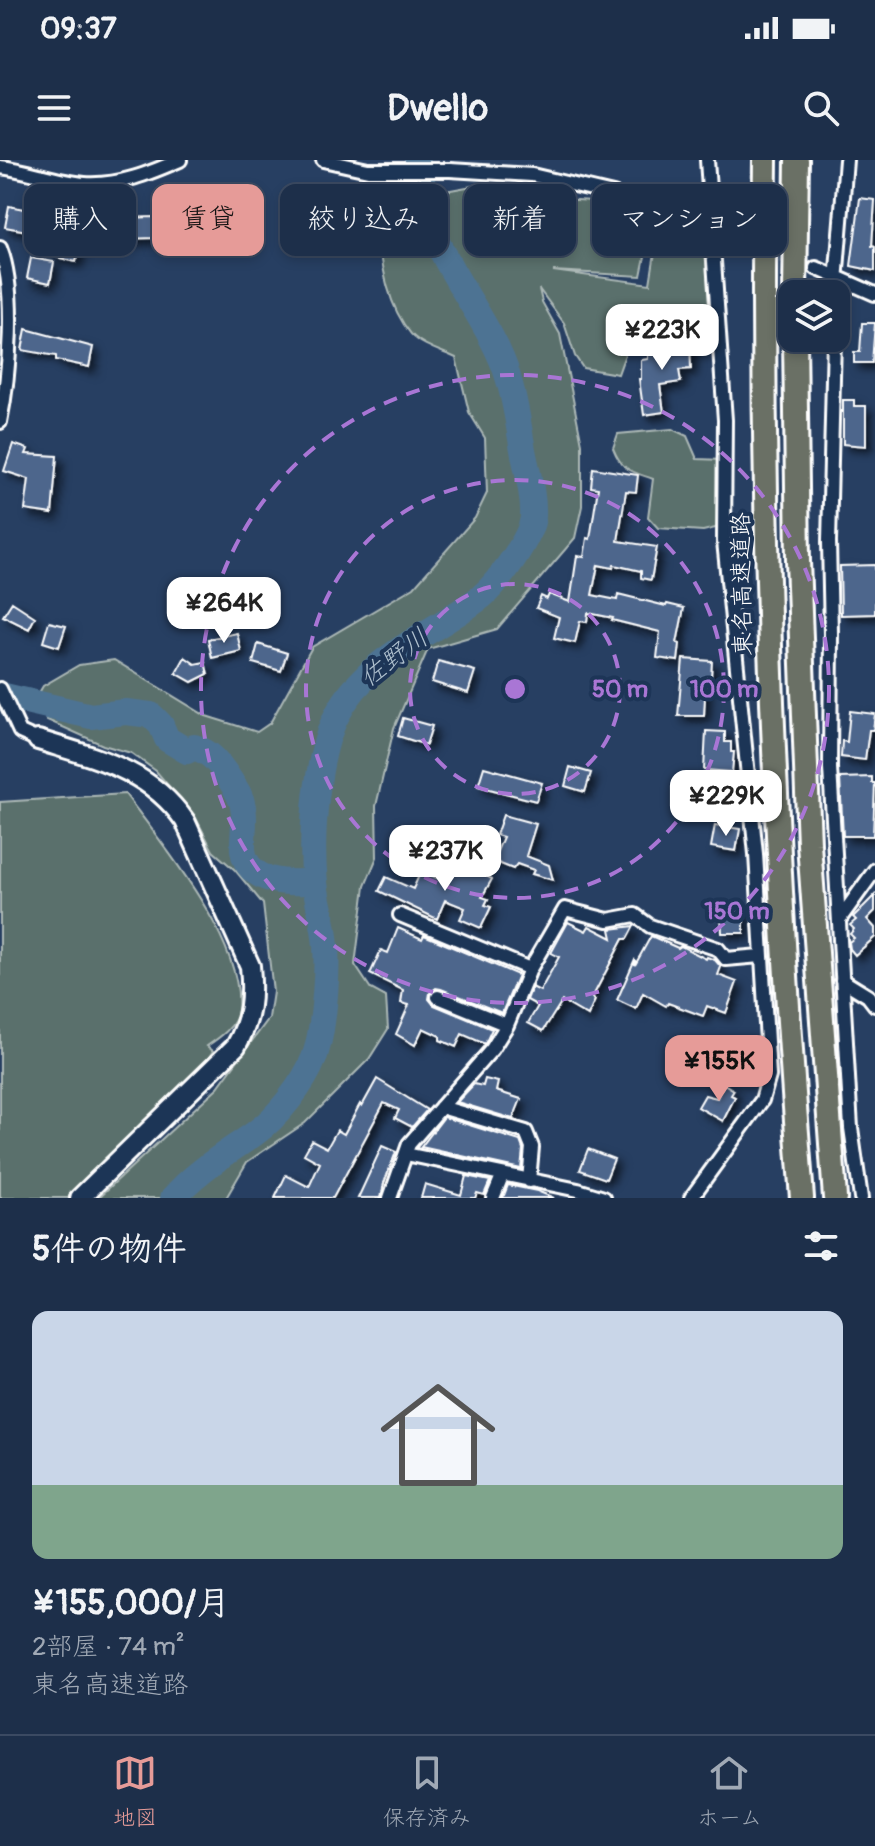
<!DOCTYPE html>
<html lang="ja">
<meta charset="utf-8">
<style>
:root{--surface:#1d2f4a;--page:#2a3b54;--text:#f1f3f6;--muted:#a0a9b5;--line:#3b4a62;--accent:#e69b98}
body{margin:0;font-family:Pangolin,"Klee One",sans-serif;background:var(--page);color:var(--text);height:100vh;display:flex;flex-direction:column;font-size:30px;white-space:nowrap}
*{box-sizing:border-box;margin:0}
p{font-size:26px;color:var(--muted)}
.icon{flex:none;width:44px;height:44px;fill:none;stroke:currentColor;stroke-width:2;stroke-linecap:round;stroke-linejoin:round}
.map{position:relative;height:1038px;overflow:hidden}
.panel{display:flex;flex-direction:column;background:var(--surface);flex:1}
.panel>*{flex:none}
.banner{position:absolute;left:24px;top:24px;width:828px;height:72px;display:flex;gap:16px}
.tools{position:absolute;left:778px;top:120px;display:grid;gap:16px}
.tools a{display:grid;place-items:center;width:72px;height:72px;border-radius:16px;background:var(--surface);box-shadow:0 4px 12px #0003,0 0 0 2px var(--line);font-size:40px}
.price{position:absolute;translate:-50% -68px;padding:0 18px;border-radius:16px;background:#fff;color:#222;font-size:26px;line-height:52px;filter:drop-shadow(0 2px 4px #0008)}
.price::after{content:'';position:absolute;left:50%;top:48px;width:24px;height:18px;margin-left:-12px;background:inherit;clip-path:polygon(0 0,100% 0,50% 100%)}
.price.active{background:var(--accent);color:#111}
ul{padding:0;list-style:none}
li{display:grid;align-content:center;gap:16px;height:424px;padding:0 32px}
li+li{border-top:2px solid var(--line)}
li span{display:grid;place-items:center;height:248px;border-radius:16px;color:#555}
li>.icon{margin-inline-start:auto}
span .icon{width:144px;height:144px;fill:#fffc;stroke-width:1}
li b{font-size:34px}
h2{display:flex;justify-content:space-between;align-items:center;height:96px;padding:0 32px;font-size:34px}
.pill{padding:0 28px;border-radius:16px;background:var(--surface);box-shadow:0 4px 12px #0003,0 0 0 2px var(--line);font-size:28px;line-height:72px}
.pill.active{background:var(--accent);color:#111}
.status{display:flex;justify-content:space-between;align-items:center;height:56px;padding:0 40px;background:var(--surface);direction:ltr}
.status svg{height:22px;fill:currentColor}
header{display:flex;justify-content:space-between;align-items:center;height:104px;padding:0 32px;background:var(--surface);font-size:36px;font-weight:800}
.menu{display:flex;justify-content:space-around;align-items:center;height:112px;border-top:2px solid var(--line);background:var(--surface);font-size:22px;color:var(--muted)}
.menu a{display:grid;justify-items:center;gap:4px}
.menu .active{color:var(--accent)}
.map>svg:first-child{display:block}
</style>
<div class="status"><b>09:37</b><svg viewBox="0 0 49 12"><path d="M0 12V9h3v3zM5 12V6h3v6zM10 12V3h3v9zM15 12V0h3v12zM26 1h20v11H26zM47 4h2v5h-2z"/></svg></div>
<header><svg class="icon" aria-label="menu" viewBox="0 0 24 24"><path d="M4 6h16M4 12h16M4 18h16"/></svg>Dwello<svg class="icon" aria-label="search" viewBox="0 0 24 24"><circle cx="10" cy="10" r="6"/><path d="M15 15l6 6"/></svg></header>
<div class="map">
<svg width="875" height="1038" viewBox="0 0 875 1038">
<defs>
<filter id="shadow"><feDropShadow dx="5.5" dy="5.5" stdDeviation="4" flood-color="#0009"/></filter>
</defs>
<rect width="100%" height="100%" fill="#273f62"/>
<filter id="ink" filterUnits="userSpaceOnUse"><feTurbulence type="fractalNoise" baseFrequency=".0125" numOctaves="2"/><feDisplacementMap in="SourceGraphic" scale="16" xChannelSelector="R" yChannelSelector="G"/><feConvolveMatrix kernelMatrix="1 2 1 2 8 2 1 2 1" color-interpolation-filters="sRGB"/></filter>
<g filter="url(#ink)">
<!-- green -->
<path fill="#5a706c" stroke="#acb8b6" stroke-width="2" d="M483,24L524,30L560,39L610,42L652,62L641,116L553,111L650,124L660,61C676,66 701,69 707,87L718,168L643,175L633,172L618,214L583,208L575,196L564,163L539,129L542,142L560,174L582,284V346L575,378L497,469L428,489L394,568L376,646L377,697L365,726L355,805L371,829L386,837L388,869L369,899L305,963L247,1002L226,1038H98L218,927L269,858L273,832L263,744L235,710L213,691L196,658L156,611L131,593L103,585L47,560L33,543L43,526L79,505L114,500L206,556L257,572L270,563L312,487L414,427L475,358L487,333L485,278L469,252L456,198C441,191 422,186 411,174C386,144 382,103 377,66L429,34Z
M672,269L687,276L697,299L723,300L720,367L703,371L658,368L648,357L653,319C631,311 622,311 613,288L618,274Z
M125,634C164,686 245,783 238,850C237,866 219,878 207,886L213,891L174,947L79,1038H0V642Z"/>
<g fill="none" stroke-linecap="round" stroke-linejoin="round">
<!-- river -->
<path stroke="#4e7393" stroke-width="26" d="M0,535L91,556L126,552L151,555L161,565L167,579L187,591L194,587C210,592 217,601 226,614C233,625 241,634 243,647C246,661 242,676 243,690C247,724 290,724 315,721
M173,1038C196,1011 226,994 254,974C277,958 304,924 314,898C324,871 329,805 325,777C323,758 317,741 315,723C310,678 316,594 337,555C368,496 431,475 481,437C498,423 532,377 533,356C534,336 528,314 524,295C519,270 516,243 508,217C495,172 454,122 435,77C424,52 425,25 417,0"/>
</g>
<!-- building -->
<path fill="#4e668c" stroke="#fff" stroke-width="2" filter="url(#shadow)" d="M522,23L529,46L509,52L502,29Z
M363,28H384V52H364Z
M860,38L875,40L872,86L875,87V111L851,106Z
M82,40L110,45L107,61L79,55Z
M9,46L48,54L49,48L72,52L68,73L28,65L27,71L5,67Z
M154,57V78L124,79V58Z
M55,83L79,89L76,102L52,96Z
M31,98L54,102L50,123L27,118Z
M862,163H875L872,203H854V192H860Z
M26,169L93,187L89,207L56,200V196L22,190Z
M690,183L691,209L679,210L681,222L660,225L664,252L644,255L639,219H641V200L648,199V184Z
M843,240H854V246H866V286L843,284Z
M13,284L28,289L26,294L57,296L52,354L25,350L29,319L4,311Z
M593,308L638,315L636,332L626,331L618,381L657,387L651,420L641,418V411L614,405L613,408L598,405L592,435L617,440L618,434L666,446L667,444L684,448L677,483L680,484L678,501L657,498L660,472L612,460L613,458L588,453L587,462L580,461L575,483L554,478L559,457L536,448L541,436L547,439L549,434L570,442L577,396L584,397L587,378L590,379L598,328L591,327Z
M875,405V454L841,455L840,406Z
M12,442L35,457L29,469L3,456Z
M49,462L66,466L59,487L43,482Z
M237,473L241,491L212,498L208,479Z
M258,484L287,493L281,511L253,503Z
M185,497L195,504L205,502L208,514L192,522L176,513Z
M683,499L712,501L711,518H706L704,556H678Z
M438,501L475,511L468,533L432,522Z
M850,551L875,554L873,570H869L865,600L841,597L842,581L847,582Z
M403,558L432,566L426,585L398,576Z
M706,571L725,572V582H731V592H734L732,612L704,610Z
M484,607L542,623L536,641L478,626Z
M570,607L591,613L585,632L565,626Z
M872,617V623H875L873,676H843L840,618Z
M503,655L536,664L526,696L549,705L553,720L532,714L534,710L517,704L513,709L493,701L503,677L496,675Z
M715,665L740,669L736,691L711,687Z
M445,703L463,710L465,705L492,719L482,737L488,739L485,745L491,747L481,768L460,759L465,748L445,740L437,759L379,731L386,717L413,729L421,711L439,719Z
M875,735V751L867,759L875,768V777L855,795L850,789L849,782L854,778L850,774L854,769L850,765L856,760L853,757Z
M721,753H744V773H722Z
M568,762L586,771L589,766L612,778L610,769L634,766L627,779H623L592,838L595,840L588,856L562,841L543,871L528,863L538,846L527,840L532,827L540,831L559,797L551,793Z
M398,768L422,779L424,775L518,815L502,853L441,829L436,828L430,833L429,839L434,845L492,869L485,884L462,874L456,887L440,880V876L423,868L415,885L396,874L409,845L401,843L403,830L370,814L381,790L388,793Z
M651,776L678,788L681,786L706,799L707,797L715,800L721,807L718,815L737,822L726,853L707,846L703,856L668,843L666,846L643,833L636,849L617,840L635,799V805Z
M377,919L427,950L412,967L395,958L399,950L384,943L333,1038H275L286,1015L309,1027L320,1003L304,994L312,980L327,988L337,970L344,974L360,944L362,946Z
M485,919L498,922L496,931L521,939L513,959L457,942L474,924L483,926Z
M724,924L734,930L731,935L735,937L723,961L698,947L705,935L717,938Z
M444,957L520,981L523,989L521,1009L421,987Z
M382,986L396,992L384,1023L381,1038H358Z
M588,989L614,999L606,1019L580,1010Z
M466,1016L490,1021L484,1035L477,1033L475,1038H421L425,1024L461,1035Z
M508,1025L537,1031L554,1038H503Z"/>
<g fill="none" stroke-linecap="round" stroke-linejoin="round">
<!-- street-tunnel -->
<path stroke="#475c7a" stroke-width="12" stroke-dasharray="12 6" stroke-linecap="butt" d="M729,79L816,108"/>
<defs>
<path id="street" d="M323,0L368,10H450L532,15L613,34L710,67L729,79
M0,7C29,10 56,22 85,24C119,26 150,13 180,0
M0,88C17,130 9,218 0,262
M816,108L875,134
M835,134L846,0
M834,178L829,382L831,474L830,608L851,968L861,1038
M0,529L20,572L38,580
M400,755L530,809
M839,760L875,710
M842,820L868,836L875,845
M438,837L507,865
M441,947L526,972L532,987L529,1021
M406,994L578,1030L604,1038
M390,1038L409,984L492,889L507,865L530,809L565,749L608,760L635,755L650,766L718,789L726,799L760,796
M493,1038L502,1016
M691,1038L762,940L769,916L756,694L724,381L725,260L707,0"/>
<path id="secondary" d="M38,580C96,598 149,609 185,661L250,806C253,836 251,860 236,886L80,1038"/>
<path id="highway" d="M765,0C760,347 774,693 802,1038
M795,134L797,0
M795,178L798,401L809,684L835,1038"/>
</defs>
<!-- street casing -->
<use href="#street" stroke="#fff" stroke-width="18"/>
<!-- secondary casing -->
<use href="#secondary" stroke="#fff" stroke-width="24"/>
<!-- highway casing -->
<use href="#highway" stroke="#fff" stroke-width="28"/>
<!-- street -->
<use href="#street" stroke="#1d3557" stroke-width="12"/>
<!-- secondary -->
<use href="#secondary" stroke="#1d3557" stroke-width="18"/>
<!-- highway -->
<use href="#highway" stroke="#6b7065" stroke-width="22"/>
</g>
</g>
<!-- distance rings -->
<g fill="none" stroke="#a976d5" stroke-width="4" stroke-dasharray="14 10">
<circle cx="515" cy="529" r="105"/>
<circle cx="515" cy="529" r="209"/>
<circle cx="515" cy="529" r="314"/>
</g>
<g text-anchor="middle" dominant-baseline="central" stroke-width="8" stroke-linejoin="round" paint-order="stroke">
<!-- street labels -->
<g font-size="24" fill="#fff" stroke="#1d3557">
<text transform="translate(742 424) rotate(-91)">東名高速道路</text>
</g>
<!-- water labels -->
<g font-size="26" font-style="italic" fill="#afc0ce" stroke="#1d3557">
<text transform="translate(394 498) rotate(-37)">佐野川</text>
</g>
</g>
<circle cx="515" cy="529" r="12" fill="#a976d5" stroke="#1d3557" stroke-width="4"/>
<g font-size="24" text-anchor="middle" font-weight="bold" fill="#a976d5" stroke="#1d3557" stroke-width="8" stroke-linejoin="round" paint-order="stroke">
<text x="620" y="537">50 m</text>
<text x="724" y="537">100 m</text>
<text x="737" y="759">150 m</text>
</g>
</svg>
<div class="tools">
<a><svg class="icon" aria-label="layers" viewBox="0 0 24 24"><path d="M12 4l9 5-9 5-9-5zM3 14l9 5 9-5"/></svg></a>
</div>
<b class="price" style="left:662px;top:212px">¥223K</b>
<b class="price" style="left:224px;top:485px">¥264K</b>
<b class="price" style="left:726px;top:678px">¥229K</b>
<b class="price" style="left:445px;top:733px">¥237K</b>
<b class="price active" style="left:719px;top:943px">¥155K</b>
<div class="banner">
<a class="pill">購入</a>
<a class="pill active">賃貸</a>
<a class="pill">絞り込み</a>
<a class="pill">新着</a>
<a class="pill">マンション</a>
</div>
</div>
<section class="panel">
<h2>5件の物件<svg class="icon" aria-label="filters" viewBox="0 0 24 24"><path d="M4 7h16M4 17h16"/><circle cx="9" cy="7" r="2"/><circle cx="15" cy="17" r="2"/></svg></h2>
<ul>
<li><span style="background:linear-gradient(#c9d6e8 70%,#7fa58c 0)"><svg class="icon" aria-label="home" viewBox="0 0 24 24"><path d="M3 11l9-7 9 7M6 9v11h12V9"/></svg></span><div><b>¥155,000/月</b><p>2部屋 · 74 m²</p><p>東名高速道路</p></div></li>
</ul>
</section>
<nav class="menu">
<a class="active"><svg class="icon" aria-label="map" viewBox="0 0 24 24"><path d="M3 6l6-2 6 2 6-2v14l-6 2-6-2-6 2zM9 4v14M15 6v14"/></svg>地図</a>
<a><svg class="icon" aria-label="saved" viewBox="0 0 24 24"><path d="M7 4h10v16l-5-4-5 4z"/></svg>保存済み</a>
<a><svg class="icon" aria-label="home" viewBox="0 0 24 24"><path d="M3 11l9-7 9 7M6 9v11h12V9"/></svg>ホーム</a>
</nav>
